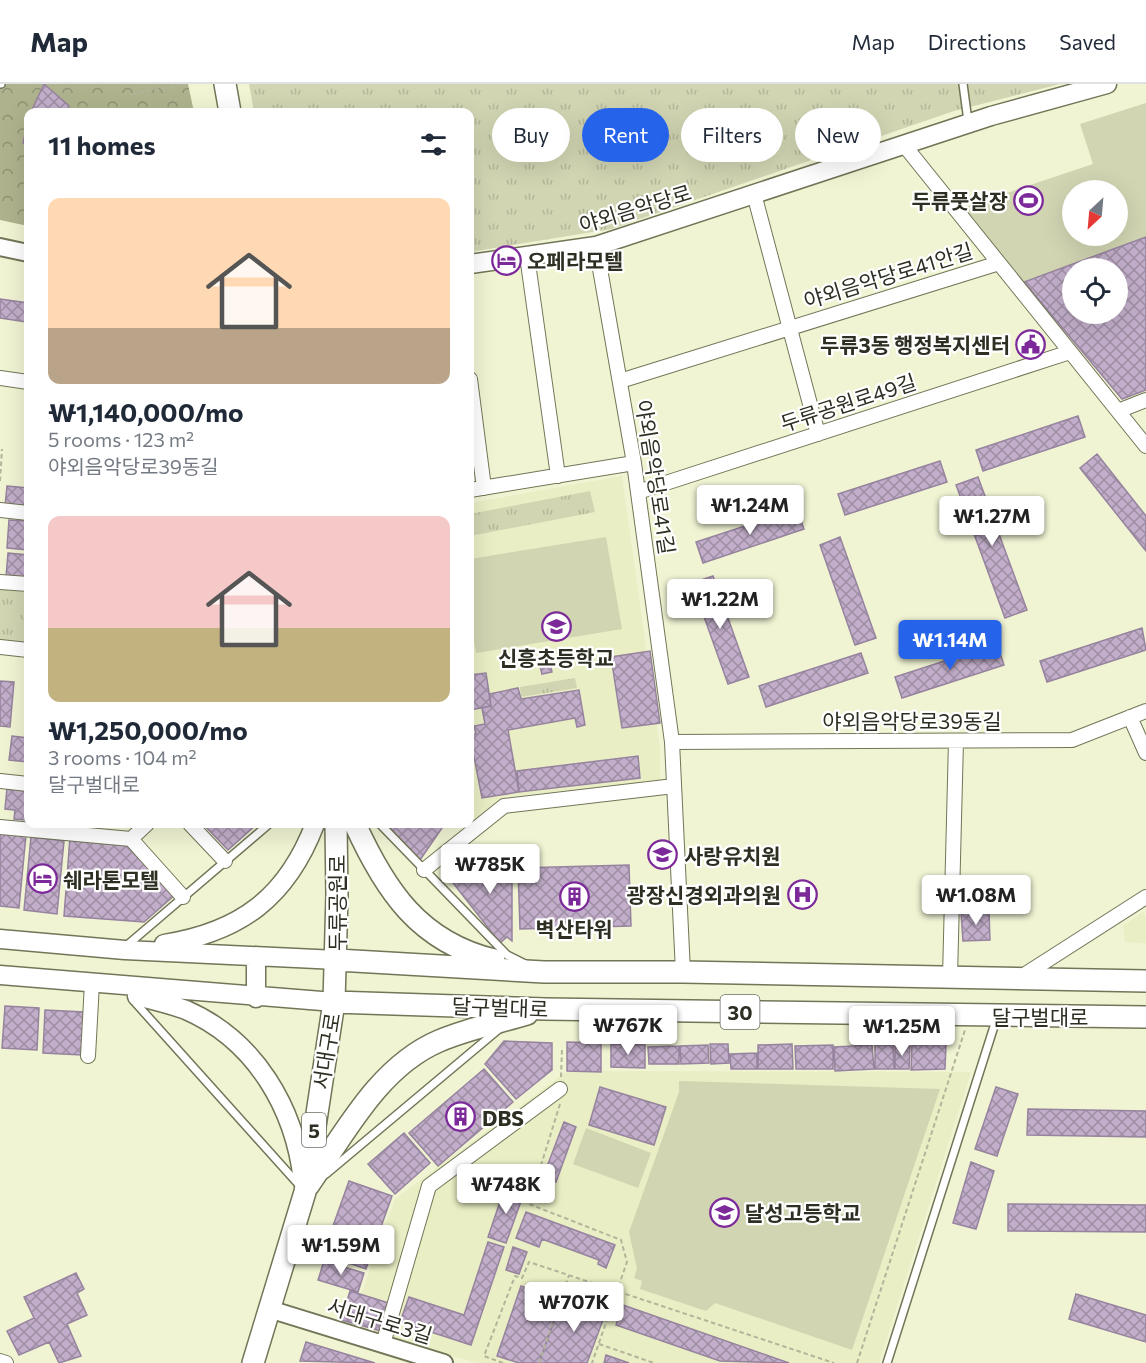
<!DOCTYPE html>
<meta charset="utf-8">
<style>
:root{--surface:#fff;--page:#f6f6f7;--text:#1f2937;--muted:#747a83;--line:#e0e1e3;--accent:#2563eb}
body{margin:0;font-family:Commissioner,"Noto Sans KR",sans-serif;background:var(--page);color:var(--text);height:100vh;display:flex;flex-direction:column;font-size:22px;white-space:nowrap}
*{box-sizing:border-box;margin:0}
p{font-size:20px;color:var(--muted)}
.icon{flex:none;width:33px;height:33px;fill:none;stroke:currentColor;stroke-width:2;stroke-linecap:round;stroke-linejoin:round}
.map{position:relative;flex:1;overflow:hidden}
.details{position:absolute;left:24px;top:24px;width:450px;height:720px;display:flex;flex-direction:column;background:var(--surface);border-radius:12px;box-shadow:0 6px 24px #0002}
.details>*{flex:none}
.top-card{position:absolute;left:492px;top:24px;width:564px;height:54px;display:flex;gap:12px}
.needle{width:39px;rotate:206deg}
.controls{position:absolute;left:1062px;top:96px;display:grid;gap:12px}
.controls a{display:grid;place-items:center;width:66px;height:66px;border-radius:50%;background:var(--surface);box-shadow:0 6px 24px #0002;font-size:30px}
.price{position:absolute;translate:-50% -51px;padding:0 14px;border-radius:6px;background:#fff;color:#222;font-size:20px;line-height:39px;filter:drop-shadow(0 2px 3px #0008)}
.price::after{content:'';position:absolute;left:50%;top:36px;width:18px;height:14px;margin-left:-9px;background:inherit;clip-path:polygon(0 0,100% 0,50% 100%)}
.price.current{background:var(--accent);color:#fff}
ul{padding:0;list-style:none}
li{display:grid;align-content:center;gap:12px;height:318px;padding:0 24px}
li span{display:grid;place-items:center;height:186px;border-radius:12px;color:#555}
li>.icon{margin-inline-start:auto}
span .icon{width:108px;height:108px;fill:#fffc;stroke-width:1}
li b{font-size:26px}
h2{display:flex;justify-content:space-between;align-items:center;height:72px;padding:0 24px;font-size:26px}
.chip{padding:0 21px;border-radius:27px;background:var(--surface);box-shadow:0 6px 24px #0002;font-size:21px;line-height:54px}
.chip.current{background:var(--accent);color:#fff}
header{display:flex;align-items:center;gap:36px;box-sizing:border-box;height:84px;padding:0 30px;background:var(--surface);border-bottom:2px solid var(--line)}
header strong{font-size:28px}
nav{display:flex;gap:33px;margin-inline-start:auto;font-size:21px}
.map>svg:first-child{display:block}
</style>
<header>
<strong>Map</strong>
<nav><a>Map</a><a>Directions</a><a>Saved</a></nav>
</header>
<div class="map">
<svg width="1146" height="1279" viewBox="0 0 1146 1279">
<defs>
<pattern id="grass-tufts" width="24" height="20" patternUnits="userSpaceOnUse" patternTransform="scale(1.5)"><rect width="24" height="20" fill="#d1d5b2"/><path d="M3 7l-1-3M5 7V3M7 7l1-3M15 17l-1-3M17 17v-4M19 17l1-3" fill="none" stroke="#b4b799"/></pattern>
<pattern id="forest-crowns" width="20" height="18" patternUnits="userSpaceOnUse" patternTransform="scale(1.5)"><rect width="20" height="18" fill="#afb38d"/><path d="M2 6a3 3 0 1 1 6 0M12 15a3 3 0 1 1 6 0" fill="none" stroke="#8f9273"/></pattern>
<pattern id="building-cross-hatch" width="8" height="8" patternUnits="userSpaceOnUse" patternTransform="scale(1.5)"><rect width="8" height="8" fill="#c2aeca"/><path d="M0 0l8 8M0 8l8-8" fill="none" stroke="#9e8ea4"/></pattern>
</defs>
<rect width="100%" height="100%" fill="#f0f4d3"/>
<!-- built -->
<path fill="#e9eec4" d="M622,392L660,665V697L502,713L470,738V419Z
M1143,828L1146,834V859L1125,858L1123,842Z
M567,987L971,988L879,1279H477L383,1251L392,1218L361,1211L395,1115Z"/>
<!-- grass -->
<path fill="url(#grass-tufts)" d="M249,0H1060L954,27L611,145L470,168V28H254Z
M590,407L595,428L470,452V430Z
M0,505L28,508V559L0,557Z
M575,594L577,604L521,613L520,603Z"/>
<!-- forest -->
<path fill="url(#forest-crowns)" d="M0,0H188L194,28H28V142L0,136Z"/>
<!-- garden -->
<path fill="#d1d5b2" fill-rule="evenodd" d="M1146,19V153L1024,198L956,126L1093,80L1080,40ZM1072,106H1118V152H1072Z
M606,453L622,545L476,569L470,533V475Z
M679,997L940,1005L852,1266L715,1219L706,1227L640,1205L642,1197L634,1194L637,1185L629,1148L679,1008Z
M586,1044L651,1069L638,1104L573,1080Z"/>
<!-- building -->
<path fill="url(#building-cross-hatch)" stroke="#96839e" stroke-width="1.5" fill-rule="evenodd" d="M44,0L69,22L66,28H31Z
M28,37V60L23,59Z
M1146,153V306L1122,315L1024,198ZM1072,184H1118V230H1072Z
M0,215L28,219L26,238L0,234Z
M1078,332L1085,353L983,387L976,366Z
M1097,370L1146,432V467L1080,384Z
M940,377L947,398L845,431L838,410Z
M978,393L1027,526L1005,534L956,401Z
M7,402L28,404V424L5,422Z
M797,425L804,445L703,479L696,458Z
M9,436L28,437V466L7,464Z
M840,453L876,554L855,561L820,461Z
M8,469L28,471V494L6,493Z
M713,492L749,593L728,600L692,499Z
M1142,544L1146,566L1047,598L1040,577Z
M997,560L1004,581L902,614L895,593Z
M650,567L660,639L622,644L611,573Z
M861,569L868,589L766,623L759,602Z
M550,580L552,588L542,590L540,582Z
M486,589L491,622L470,626V591Z
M0,597L14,598L10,643L0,642Z
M518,604L521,615L579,606L585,641L577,643L575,634L508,646L519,708L482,714L470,652L476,650L474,642L485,640L482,624L491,622L489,610Z
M12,652L28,654V678L9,676Z
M638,672L640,694L519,708L517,687Z
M7,704L27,705L25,736L14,735L15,726L5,725Z
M203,740H257L228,766Z
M386,740H439L442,744L420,776Z
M0,749L26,751L19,824L0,822Z
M31,753L64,757L57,830L24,826Z
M70,753L132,761L176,810L144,838L64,832Z
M495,766L512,795V857L507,853L500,859L453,799Z
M629,781L631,842L520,845L518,784Z
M989,827L990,856L963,857L961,828Z
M5,922L39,924L37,966L2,964Z
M45,926L84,928L82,971L43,969Z
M504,957L552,959V986L516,1015L485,980Z
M567,958L601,959V988L567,987Z
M611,960L645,961V984L611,983Z
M710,960H728L729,979L711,980Z
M792,960L793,985H758V961Z
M946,960L945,985L911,986L912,961Z
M708,961L709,979L681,980L680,962Z
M833,961V985H796L795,962Z
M872,961L874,985L835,987L834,963Z
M875,961H893L894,985H875Z
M679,962V980H649L648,963Z
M895,962H910L909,985H895Z
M757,969V985H731L730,970Z
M484,985L513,1018L438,1082L409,1049Z
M600,1003L666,1023L654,1061L589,1041Z
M996,1003L1018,1010L997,1072L975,1065Z
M1028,1025L1146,1027V1053L1027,1051Z
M564,1038L576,1043L556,1098L543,1093Z
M404,1049L430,1079L395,1110L368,1080Z
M971,1078L994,1087L976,1145L953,1139Z
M349,1097L392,1112L366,1185L323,1170Z
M505,1103L524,1109L506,1159L488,1153Z
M1008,1120L1146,1121V1148L1008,1147Z
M526,1128L615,1161L606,1184L598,1180L599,1176L542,1155L539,1163L516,1154Z
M488,1158L504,1163L471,1261L400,1238L409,1213L464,1231Z
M513,1163L527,1168L519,1190L506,1186Z
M324,1177L364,1189L358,1208L318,1196Z
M76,1189L84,1205L77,1209L87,1231L67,1240L81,1272L59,1279L49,1258L19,1271L7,1247L34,1234L24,1213Z
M521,1202L561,1216L539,1279H519L497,1272Z
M350,1207L389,1219L381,1247L341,1236Z
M1076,1210L1146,1231V1258L1069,1235Z
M574,1213L607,1225L587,1279H539L560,1222L570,1226Z
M623,1221L789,1279L720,1277L616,1241Z
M306,1258L375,1279L300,1277Z
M606,1271L629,1279H604Z"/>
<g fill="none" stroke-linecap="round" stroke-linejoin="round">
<defs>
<path id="service" d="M0,0H1
M963,0L968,37
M380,740L507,871L525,880
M125,863L269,740
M133,916L300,1102
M326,1090L499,945
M887,1279L997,933"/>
<path id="minor" d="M904,61L1146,362
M754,110L818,350
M596,162L634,379L672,658L683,888
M527,172L558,392
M0,294L28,298
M470,295L484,404
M620,297L999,179
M1118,327L1146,316
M470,406L634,379
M638,408L1070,268
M0,426L28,429
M0,498L28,500
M0,563L28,566
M1130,633L1146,669
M672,658L1072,656L1146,627
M0,697L28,700
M190,740L225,777
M0,743L131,755L147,740
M131,755L183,813
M424,786L504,722L674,702
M950,893L956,657
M1021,893L1146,813
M88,972L92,899
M383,1260L429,1102L560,1005
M0,1277L6,1279"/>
<path id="tertiary" d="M0,163L28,169
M269,1225L444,1279"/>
<path id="secondary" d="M470,180L596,162L991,32L1107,0
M0,855L125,866L337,876
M164,860C241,848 287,813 315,740
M256,872V914
M0,891L334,918
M137,912C153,916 170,920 186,926C255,956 295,1024 303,1097"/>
<path id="primary" d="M225,0L230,28
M355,740C385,806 419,858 494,876
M337,876L544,888H683L1146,897
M334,918L545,925L1146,933
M308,1102C344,1051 378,983 439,957C467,945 497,939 527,930
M253,1279L305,1108L334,918L337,811L336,740"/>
</defs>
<!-- service casing -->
<use href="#service" stroke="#727557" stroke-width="10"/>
<!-- minor casing -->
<use href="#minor" stroke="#727557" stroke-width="16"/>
<!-- tertiary casing -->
<use href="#tertiary" stroke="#727557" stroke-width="20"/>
<!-- secondary casing -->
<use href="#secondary" stroke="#727557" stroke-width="21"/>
<!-- primary casing -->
<use href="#primary" stroke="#727557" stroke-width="24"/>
<!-- path -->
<path stroke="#b2b59b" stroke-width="2" stroke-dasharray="4.5 3" stroke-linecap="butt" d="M132,10L185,0
M0,397L2,365
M561,993L562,965
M560,1020L529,1120L621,1156L627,1178L592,1279
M599,1260L654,1279
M503,1279L484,1272L515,1192L522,1194L529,1178L834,1279
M539,1279L569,1191
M857,1279L965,946"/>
<!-- service -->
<use href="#service" stroke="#fff" stroke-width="7"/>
<!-- minor -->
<use href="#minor" stroke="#fff" stroke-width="14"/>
<!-- tertiary -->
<use href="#tertiary" stroke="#fff" stroke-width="16"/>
<!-- secondary -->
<use href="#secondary" stroke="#fff" stroke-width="18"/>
<!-- primary -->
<use href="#primary" stroke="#fff" stroke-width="21"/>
</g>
<!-- icons -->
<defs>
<symbol id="stadium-ring" viewBox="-11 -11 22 22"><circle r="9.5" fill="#fff" stroke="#7c2a9a" stroke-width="1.5"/><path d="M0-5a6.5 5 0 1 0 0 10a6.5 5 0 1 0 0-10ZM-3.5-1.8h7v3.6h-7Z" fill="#7c2a9a"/></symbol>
<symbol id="hotel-ring" viewBox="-11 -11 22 22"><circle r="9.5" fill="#fff" stroke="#7c2a9a" stroke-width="1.5"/><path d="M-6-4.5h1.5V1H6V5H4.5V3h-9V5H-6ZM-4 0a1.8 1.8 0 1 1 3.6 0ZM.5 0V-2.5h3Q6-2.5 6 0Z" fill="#7c2a9a"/></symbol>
<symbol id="civic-ring" viewBox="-11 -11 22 22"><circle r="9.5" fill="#fff" stroke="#7c2a9a" stroke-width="1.5"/><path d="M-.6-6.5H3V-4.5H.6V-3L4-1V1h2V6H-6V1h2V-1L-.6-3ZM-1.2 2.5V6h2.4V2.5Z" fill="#7c2a9a"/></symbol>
<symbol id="school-ring" viewBox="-11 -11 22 22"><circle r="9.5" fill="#fff" stroke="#7c2a9a" stroke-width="1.5"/><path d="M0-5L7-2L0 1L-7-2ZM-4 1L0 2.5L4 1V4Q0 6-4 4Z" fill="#7c2a9a"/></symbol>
<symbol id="hospital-ring" viewBox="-11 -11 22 22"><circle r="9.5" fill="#fff" stroke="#7c2a9a" stroke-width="1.5"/><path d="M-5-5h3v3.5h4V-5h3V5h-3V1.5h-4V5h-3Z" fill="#7c2a9a"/></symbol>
<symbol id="building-ring" viewBox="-11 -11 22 22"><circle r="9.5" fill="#fff" stroke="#7c2a9a" stroke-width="1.5"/><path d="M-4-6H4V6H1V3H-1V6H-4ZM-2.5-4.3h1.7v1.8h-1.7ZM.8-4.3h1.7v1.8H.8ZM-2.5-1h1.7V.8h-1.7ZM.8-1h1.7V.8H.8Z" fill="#7c2a9a"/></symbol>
</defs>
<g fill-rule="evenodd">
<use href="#stadium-ring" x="1012" y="100" width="33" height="33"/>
<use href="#hotel-ring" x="490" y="160" width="33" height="33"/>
<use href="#civic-ring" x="1014" y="244" width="33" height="33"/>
<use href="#school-ring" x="540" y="526" width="33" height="33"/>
<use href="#school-ring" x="646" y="754" width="33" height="33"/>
<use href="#hotel-ring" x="26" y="778" width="33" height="33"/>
<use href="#hospital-ring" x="786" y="794" width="33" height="33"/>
<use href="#building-ring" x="558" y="796" width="33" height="33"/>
<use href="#building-ring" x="444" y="1016" width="33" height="33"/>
<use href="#school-ring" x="708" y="1112" width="33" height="33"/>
</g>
<g text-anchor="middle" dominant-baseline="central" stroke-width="4.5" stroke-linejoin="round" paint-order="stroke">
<!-- shield labels -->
<g fill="#fff" stroke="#6d6d64" stroke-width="1.5">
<rect x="720.5" y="911" width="39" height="34" rx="4.5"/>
<rect x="302" y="1029" width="24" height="34" rx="4.5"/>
</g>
<g font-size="20" font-weight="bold" fill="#2e2f22">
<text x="740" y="928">30</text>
<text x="314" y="1046">5</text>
</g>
<!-- poi labels -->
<g font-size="21" font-weight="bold" fill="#2e2f22" stroke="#fff" text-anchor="start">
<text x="1008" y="116" text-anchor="end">두류풋살장</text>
<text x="527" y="176">오페라모텔</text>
<text x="1010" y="260" text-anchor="end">두류3동 행정복지센터</text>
<text x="556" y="573" text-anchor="middle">신흥초등학교</text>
<text x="684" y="771">사랑유치원</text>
<text x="63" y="795">쉐라톤모텔</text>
<text x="781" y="810" text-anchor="end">광장신경외과의원</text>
<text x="574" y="844" text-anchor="middle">벽산타워</text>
<text x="482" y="1033">DBS</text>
<text x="745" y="1128">달성고등학교</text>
</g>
<!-- street labels -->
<g font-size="21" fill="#2e2f22" stroke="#fff">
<text transform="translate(635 124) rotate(-17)">야외음악당로</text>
<text transform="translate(888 191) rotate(-17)">야외음악당로41안길</text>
<text transform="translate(848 318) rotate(-18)">두류공원로49길</text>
<text transform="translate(656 393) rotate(81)">야외음악당로41길</text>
<text x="912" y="636">야외음악당로39동길</text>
<text transform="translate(336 819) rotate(-90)">두류공원로</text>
<text transform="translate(500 923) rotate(2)">달구벌대로</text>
<text x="1040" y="932">달구벌대로</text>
<text transform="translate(326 967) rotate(-81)">서대구로</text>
<text transform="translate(380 1236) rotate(17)">서대구로3길</text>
</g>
</g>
</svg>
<div class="controls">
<a><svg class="needle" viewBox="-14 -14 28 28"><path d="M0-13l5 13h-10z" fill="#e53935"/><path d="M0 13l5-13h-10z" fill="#747a83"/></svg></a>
<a><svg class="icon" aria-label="locate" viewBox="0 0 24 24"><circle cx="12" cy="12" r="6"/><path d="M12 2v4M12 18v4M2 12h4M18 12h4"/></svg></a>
</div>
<b class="price" style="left:750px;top:452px">₩1.24M</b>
<b class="price" style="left:992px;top:463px">₩1.27M</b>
<b class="price" style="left:720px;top:546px">₩1.22M</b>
<b class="price current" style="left:950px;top:587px">₩1.14M</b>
<b class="price" style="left:490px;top:811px">₩785K</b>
<b class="price" style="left:976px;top:842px">₩1.08M</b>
<b class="price" style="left:628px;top:972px">₩767K</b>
<b class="price" style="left:902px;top:973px">₩1.25M</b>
<b class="price" style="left:506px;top:1131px">₩748K</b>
<b class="price" style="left:341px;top:1192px">₩1.59M</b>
<b class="price" style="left:574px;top:1249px">₩707K</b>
<div class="top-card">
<a class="chip">Buy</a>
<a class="chip current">Rent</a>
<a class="chip">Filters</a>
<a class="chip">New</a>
</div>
<section class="details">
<h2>11 homes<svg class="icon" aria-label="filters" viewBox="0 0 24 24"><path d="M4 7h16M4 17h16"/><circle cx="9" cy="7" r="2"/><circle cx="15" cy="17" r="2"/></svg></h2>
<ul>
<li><span style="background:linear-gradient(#ffd9b3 70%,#b9a48a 0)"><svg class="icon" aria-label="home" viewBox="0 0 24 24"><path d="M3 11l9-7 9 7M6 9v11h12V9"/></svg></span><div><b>₩1,140,000/mo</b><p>5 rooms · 123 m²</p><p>야외음악당로39동길</p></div></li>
<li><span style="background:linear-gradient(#f6c9c9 60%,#c2b280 0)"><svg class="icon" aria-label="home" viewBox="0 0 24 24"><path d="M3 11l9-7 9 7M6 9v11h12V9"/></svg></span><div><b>₩1,250,000/mo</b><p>3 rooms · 104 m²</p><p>달구벌대로</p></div></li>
</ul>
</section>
</div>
